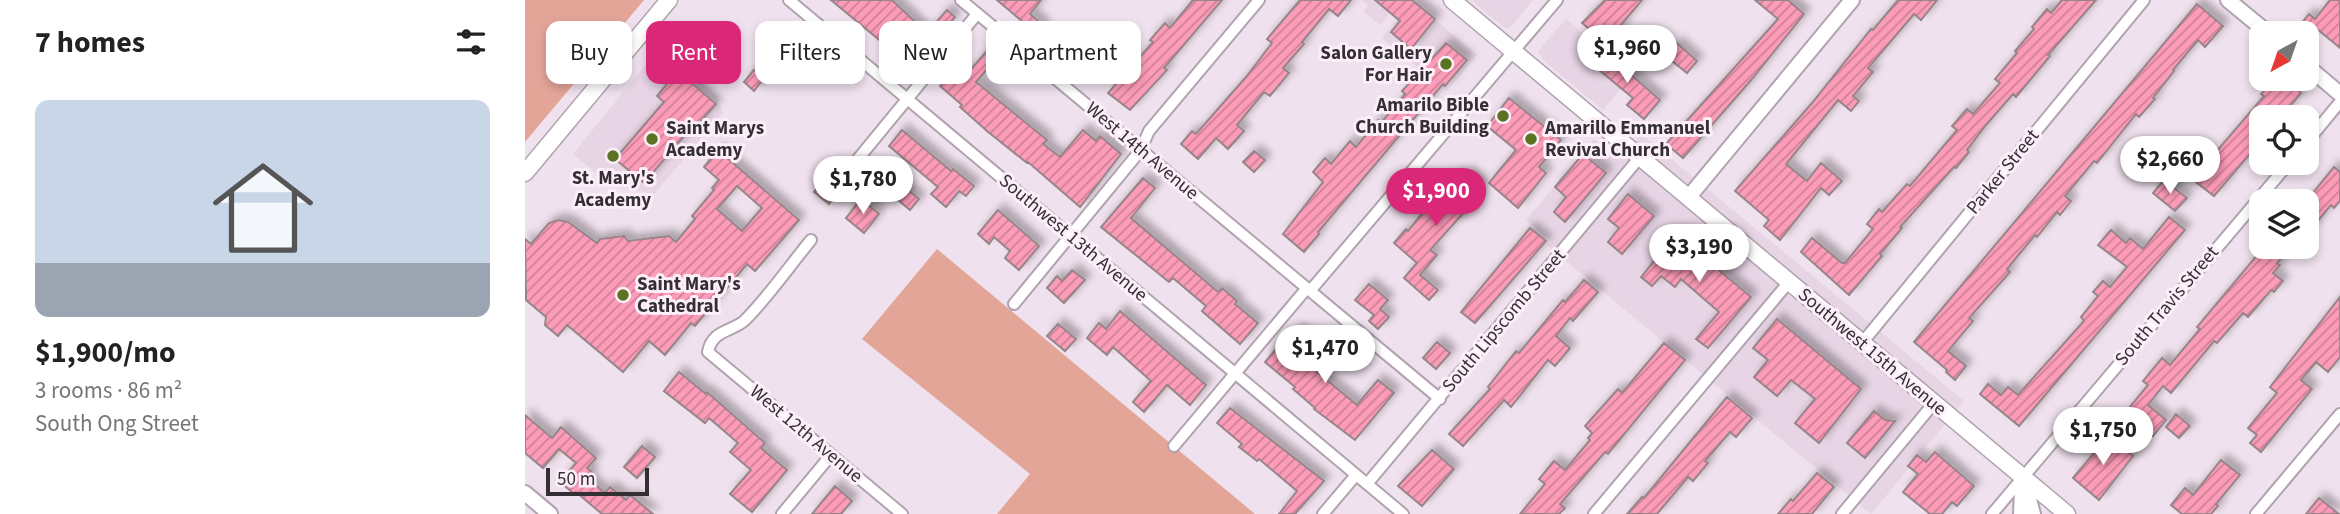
<!DOCTYPE html>
<meta charset="utf-8">
<style>
:root{--surface:#fff;--page:#f2f2f2;--text:#222;--muted:#767676;--line:#e0e0e0;--accent:#db2777}
body{margin:0;font-family:"Source Sans 3",sans-serif;background:var(--page);color:var(--text);height:100vh;display:flex;flex-direction:column;font-size:26px;white-space:nowrap}
*{box-sizing:border-box;margin:0}
p{font-size:23px;color:var(--muted)}
.icon{flex:none;width:38px;height:38px;fill:none;stroke:currentColor;stroke-width:2;stroke-linecap:round;stroke-linejoin:round}
.map{position:relative;flex:1;overflow:hidden}
.details{display:flex;flex-direction:column;background:var(--surface);width:525px}
.details>*{flex:none}
.guide{position:absolute;left:21px;top:21px;width:665px;height:63px;display:flex;gap:14px}
.needle{width:46px;rotate:220deg}
.buttons{position:absolute;left:1724px;top:21px;display:grid;gap:14px}
.buttons a{display:grid;place-items:center;width:70px;height:70px;border-radius:14px;background:var(--surface);box-shadow:0 4px 10px #0003;font-size:35px}
.scale{position:absolute;left:21px;bottom:18px;width:103px;box-sizing:border-box;padding-left:7px;border:4px solid #342f33;border-top:0;font-size:19px;line-height:24px;white-space:nowrap;color:#342f33;-webkit-text-stroke:5px #fceffa;paint-order:stroke}
.price{position:absolute;translate:-50% -60px;padding:0 16px;border-radius:24px;background:#fff;color:#222;font-size:23px;line-height:46px;filter:drop-shadow(0 2px 4px #0008)}
.price::after{content:'';position:absolute;left:50%;top:42px;width:21px;height:16px;margin-left:-10px;background:inherit;clip-path:polygon(0 0,100% 0,50% 100%)}
.price.active{background:var(--accent);color:#fff}
ul{padding:0;list-style:none}
li{display:grid;align-content:center;gap:14px;height:371px;padding:0 35px}
li+li{border-top:2px solid var(--line)}
li span{display:grid;place-items:center;height:217px;border-radius:14px;color:#555}
li>.icon{margin-inline-start:auto}
span .icon{width:126px;height:126px;fill:#fffc;stroke-width:1}
li b{font-size:30px}
h2{display:flex;justify-content:space-between;align-items:center;height:84px;padding:0 35px;font-size:30px}
.pill{padding:0 24px;border-radius:14px;background:var(--surface);box-shadow:0 4px 10px #0003;font-size:24px;line-height:63px}
.pill.active{background:var(--accent);color:#fff}
main{display:flex;flex:1;min-height:0}
.map>svg:first-child{display:block}
</style>
<main>
<section class="details">
<h2>7 homes<svg class="icon" aria-label="filters" viewBox="0 0 24 24"><path d="M4 7h16M4 17h16"/><circle cx="9" cy="7" r="2"/><circle cx="15" cy="17" r="2"/></svg></h2>
<ul>
<li><span style="background:linear-gradient(#c9d6e8 75%,#9aa5b1 0)"><svg class="icon" aria-label="home" viewBox="0 0 24 24"><path d="M3 11l9-7 9 7M6 9v11h12V9"/></svg></span><div><b>$1,900/mo</b><p>3 rooms · 86 m²</p><p>South Ong Street</p></div></li>
</ul>
</section>
<div class="map">
<svg width="1815" height="514" viewBox="0 0 1815 514">
<defs>
<pattern id="building-hatch" width="6" height="6" patternUnits="userSpaceOnUse" patternTransform="scale(1.75)"><rect width="6" height="6" fill="#fd9cb8"/><path d="M-1 1l2-2M0 6l6-6M5 7l2-2" fill="none" stroke="#ce8096"/></pattern>
<filter id="shadow"><feDropShadow dx="6" dy="-6" stdDeviation="3.5" flood-color="#0004"/></filter>
</defs>
<rect width="100%" height="100%" fill="#efe1ed"/>
<!-- built -->
<path fill="#e7d4e5" d="M837,0H875L855,25L838,11L843,6Z
M946,0H1008L986,27L980,28Z
M888,1L952,55L922,91L857,38Z
M1041,19L1107,75L1078,110L1019,61L1013,51Z
M135,47L190,93L198,113L129,194L87,186L48,154Z
M1116,134L1439,401L1346,514L1023,246L1027,242L1001,220L1069,139L1095,160Z"/>
<!-- green -->
<path fill="#e3a598" d="M0,0H119L0,142Z
M412,249L730,514H472L505,474L337,339Z"/>
<!-- building -->
<path fill="url(#building-hatch)" stroke="#968589" stroke-width="2" fill-rule="evenodd" filter="url(#shadow)" d="M306,0H367L402,33L422,10L430,17L387,67Z
M472,0H516L505,14L519,26L512,34Z
M668,0H697L639,68L642,70L605,110L583,93L628,42L625,40L640,23L645,28Z
M775,0H826L813,16L804,9L777,42L779,44L758,68L764,73L745,96L739,92L712,125L719,131L703,149L691,138L673,159L656,144L667,131L671,134L721,77L747,43L742,39Z
M850,0H887L910,19L886,49L866,32L875,21Z
M1080,0H1117L1095,26L1097,28L1083,45L1057,23Z
M1230,0H1263L1279,14L1227,79L1158,158L1141,144L1253,19Z
M1373,0H1412L1396,20L1389,14L1343,68L1348,72L1328,96L1334,101L1326,111L1313,100L1261,164L1282,181L1296,163L1317,181L1304,195L1296,188L1255,240L1239,226L1244,220L1210,191L1287,103L1346,29L1348,30Z
M1537,0H1571L1523,55L1525,56L1491,97L1488,94L1461,125L1442,150L1444,152L1431,168L1429,167L1375,227L1377,228L1355,254L1357,256L1324,295L1276,252L1287,238L1317,263H1320L1348,229L1342,224L1354,209L1357,212L1382,184L1385,186L1432,130L1427,126L1442,109L1448,114L1475,83L1470,79L1492,53L1490,51L1509,29L1507,27L1522,9L1526,13Z
M1805,0H1815V48L1792,29L1788,35L1775,25L1784,14L1790,19Z
M1672,4L1698,26L1680,47L1673,40L1648,70L1649,71L1628,98L1630,99L1614,117L1611,114L1572,163L1569,161L1540,196L1546,201L1535,215L1532,212L1512,237L1510,235L1482,269L1485,272L1444,318L1448,321L1423,351L1441,366L1430,380L1421,372L1422,370L1389,342Z
M921,43L942,60L920,86L918,84L793,232L794,234L779,252L758,234L798,182L788,172L800,158L806,164L825,141L831,147L853,120L856,123L880,94L877,91Z
M1152,43L1172,61L1162,73L1141,56Z
M1078,50L1135,100L1119,119L1102,105L1108,98L1067,64Z
M461,52L470,60L451,82L522,140L518,144L535,157L558,130L571,141L575,136L596,154L555,207L503,162L502,163L462,131L435,107L437,105L415,86L431,67L441,75Z
M229,70L239,78L229,91L219,82Z
M153,71L191,104L168,130L166,128L119,183L90,159L139,102L132,96Z
M1749,79H1760L1776,93L1756,117H1736V141L1689,196L1671,182L1694,154L1691,152L1739,96L1736,94Z
M984,98L1036,140L1014,167L1021,173L993,208L964,183L991,150L962,126Z
M377,130L426,171L428,169L449,186L441,196L434,191L421,207L406,194L413,187L364,146Z
M193,150L274,220L230,271L222,264L170,326L166,323L140,355L124,341L98,372L42,325L33,336L20,325L21,317L1,300L0,239L6,244L24,223L33,220L43,222L72,243L75,239L99,236L103,241L144,236L151,242L170,219L167,216L189,190L187,188L194,180L179,167ZM212,186L237,208L217,231L192,209Z
M729,151L740,160L729,172L718,162Z
M1058,154L1081,173L1040,222L1029,212L1041,197L1030,187Z
M1809,167L1815,172V201L1809,208L1806,205L1782,234V200Z
M942,172L958,186L940,207L942,209L905,250L912,255L895,275L913,290L904,300L879,278L892,263L869,243L881,229L883,231L917,188L919,189L931,174L937,179Z
M306,173L320,185L304,204L289,192Z
M618,178L630,188L606,218L693,292L697,288L712,301L710,304L733,323L715,344L677,311L681,306L648,278L644,282L576,227Z
M1639,180L1662,198L1650,211L1628,193Z
M381,188L394,199L385,210L372,199Z
M1103,194L1129,216L1097,254L1083,242L1094,228L1083,219Z
M336,199L354,214L339,233L321,218Z
M473,210L514,246L494,270L480,258L485,251L469,237L464,244L453,234Z
M1644,217L1660,230L1494,426L1455,394L1463,384L1476,395L1483,387L1493,395L1559,321L1556,317L1573,296L1568,292L1578,281L1585,287L1602,267L1573,245L1586,230L1601,243L1605,238L1618,249Z
M1005,228L1021,241L950,323L936,312Z
M1151,234L1226,297L1183,348L1171,339L1194,312L1156,279L1150,287L1136,276L1127,286L1116,277Z
M1739,247H1766L1752,263L1755,265L1748,273L1758,281L1749,292L1746,290L1723,317L1718,313L1692,343L1689,341L1646,393L1638,386L1623,405L1641,420L1628,436L1600,413L1623,385L1618,381L1637,358L1645,365L1675,329L1672,327Z
M547,270L560,280L539,303L522,288L532,276L537,281Z
M1059,280L1073,292L1048,321L1045,318L1031,336L1045,348L1030,366L1023,360L986,407L979,400L938,446L924,434L965,389L963,387L991,351L994,353L1038,300L1040,302Z
M844,284L863,300L855,309L864,317L853,329L844,321L849,315L830,300Z
M1815,297V357L1803,372L1791,362L1776,380L1787,389L1736,452L1725,443L1732,435L1723,428L1752,393L1745,387Z
M595,311L681,385L665,405L642,385L619,412L608,402L626,381L588,347L582,355L562,338L574,323L581,329Z
M1252,319L1336,389L1294,443L1270,423L1290,399L1266,380L1252,396L1229,377L1243,360L1228,348Z
M533,324L551,339L540,351L522,336Z
M771,330L803,347L791,371L832,405L853,380L869,393L830,440L789,409L790,408L768,389L770,387L740,362L759,339L762,341Z
M814,341L826,351L816,362L805,352Z
M912,342L925,353L911,369L898,358Z
M1139,343L1160,360L1083,454L1080,452L1035,504L1040,508L1034,514H995L1020,484L1014,479L1029,461L1040,470L1065,440L1063,438L1067,433L1060,426L1093,389L1097,393Z
M154,372L181,394L182,392L240,443L236,448L262,470L227,512L205,494L226,470L205,452L213,443L184,418L180,423L139,391Z
M1202,397L1227,418L1211,437L1205,432L1180,461L1183,463L1168,481L1163,477L1132,514H1102L1117,497L1119,498Z
M705,408L799,481L770,514H754L772,491L734,459L732,461L714,447L717,444L692,423Z
M1349,411L1360,420L1370,421L1340,458L1322,443Z
M1651,414L1665,426L1654,438L1641,427Z
M0,415L27,438L36,427L71,458L62,468L67,472L62,478L80,493L85,487L101,500L105,495L128,514H77L51,492L49,494L35,482L51,463L34,449L18,468L0,453Z
M1581,434L1608,456L1574,500L1548,478L1570,452L1568,450Z
M117,446L130,457L112,478L99,467Z
M907,450L929,469L897,506L873,486Z
M1410,452L1449,486L1432,506L1427,502L1417,514H1405L1378,492L1393,474L1383,466L1392,455L1401,462Z
M1696,460L1715,475L1691,504L1693,506L1686,514H1657L1646,505L1660,488L1668,495Z
M1292,473L1309,487L1287,514H1253L1266,499L1268,501Z
M310,486L327,501L316,514H287Z
M1794,498L1814,514H1781Z"/>
<g fill="none" stroke-linecap="round" stroke-linejoin="round">
<defs>
<path id="minor" d="M264,0L878,514
M436,0L915,399
M1782,142L1815,102
M324,170L452,14
M286,240C266,264 241,300 219,321C206,332 187,330 183,352L377,514
M785,291L1032,0
M489,304L615,151L624,131L734,0
M1337,343L1619,0
M649,446L782,288
M842,484L1115,157
M257,514L306,455
M798,514L831,475
M1069,514L1264,282
M1317,514L1409,403
M1467,514L1764,163
M1731,514L1815,414"/>
<path id="tertiary" d="M1703,0L1743,33
M1782,66L1815,94
M1163,198L1327,0
M1498,477L1508,514
M0,493L25,514
M1496,514L1497,489"/>
<path id="secondary" d="M927,0L1542,514
M0,173L144,0"/>
</defs>
<!-- minor casing -->
<use href="#minor" stroke="#b0a3af" stroke-width="14"/>
<!-- tertiary casing -->
<use href="#tertiary" stroke="#b0a3af" stroke-width="18"/>
<!-- secondary casing -->
<use href="#secondary" stroke="#b0a3af" stroke-width="19"/>
<!-- minor -->
<use href="#minor" stroke="#fff" stroke-width="10"/>
<!-- tertiary -->
<use href="#tertiary" stroke="#fff" stroke-width="14"/>
<!-- secondary -->
<use href="#secondary" stroke="#fff" stroke-width="16"/>
</g>
<!-- markers -->
<g fill="#5c7223" stroke="#fceffa" stroke-width="2.5">
<circle cx="921" cy="64" r="7"/>
<circle cx="978" cy="116" r="7"/>
<circle cx="127" cy="139" r="7"/>
<circle cx="1006" cy="139" r="7"/>
<circle cx="88" cy="156" r="7"/>
<circle cx="98" cy="295" r="7"/>
</g>
<g text-anchor="middle" dominant-baseline="central" stroke-width="6" stroke-linejoin="round" paint-order="stroke">
<!-- poi labels -->
<g font-size="19" font-weight="bold" fill="#342f33" stroke="#fceffa" text-anchor="start">
<text x="907" y="53" text-anchor="end">Salon Gallery<tspan x="907" dy="22">For Hair</tspan></text>
<text x="964" y="105" text-anchor="end">Amarilo Bible<tspan x="964" dy="22">Church Building</tspan></text>
<text x="141" y="128">Saint Marys<tspan x="141" dy="22">Academy</tspan></text>
<text x="1020" y="128">Amarillo Emmanuel<tspan x="1020" dy="22">Revival Church</tspan></text>
<text x="88" y="178" text-anchor="middle">St. Mary's<tspan x="88" dy="22">Academy</tspan></text>
<text x="112" y="284">Saint Mary's<tspan x="112" dy="22">Cathedral</tspan></text>
</g>
<!-- street labels -->
<g font-size="19" fill="#342f33" stroke="#fceffa">
<text transform="translate(617 151) rotate(40)">West 14th Avenue</text>
<text transform="translate(1478 172) rotate(-51)">Parker Street</text>
<text transform="translate(548 238) rotate(40)">Southwest 13th Avenue</text>
<text transform="translate(1642 306) rotate(-50)">South Travis Street</text>
<text transform="translate(979 321) rotate(-50)">South Lipscomb Street</text>
<text transform="translate(1347 352) rotate(40)">Southwest 15th Avenue</text>
<text transform="translate(281 434) rotate(40)">West 12th Avenue</text>
</g>
</g>
</svg>
<div class="buttons">
<a><svg class="needle" viewBox="-14 -14 28 28"><path d="M0-13l5 13h-10z" fill="#e53935"/><path d="M0 13l5-13h-10z" fill="#767676"/></svg></a>
<a><svg class="icon" aria-label="locate" viewBox="0 0 24 24"><circle cx="12" cy="12" r="6"/><path d="M12 2v4M12 18v4M2 12h4M18 12h4"/></svg></a>
<a><svg class="icon" aria-label="layers" viewBox="0 0 24 24"><path d="M12 4l9 5-9 5-9-5zM3 14l9 5 9-5"/></svg></a>
</div>
<div class="scale">50 m</div>
<b class="price" style="left:1102px;top:85px">$1,960</b>
<b class="price" style="left:1645px;top:196px">$2,660</b>
<b class="price" style="left:338px;top:216px">$1,780</b>
<b class="price active" style="left:911px;top:228px">$1,900</b>
<b class="price" style="left:1174px;top:284px">$3,190</b>
<b class="price" style="left:800px;top:385px">$1,470</b>
<b class="price" style="left:1578px;top:467px">$1,750</b>
<div class="guide">
<a class="pill">Buy</a>
<a class="pill active">Rent</a>
<a class="pill">Filters</a>
<a class="pill">New</a>
<a class="pill">Apartment</a>
</div>
</div>
</main>
